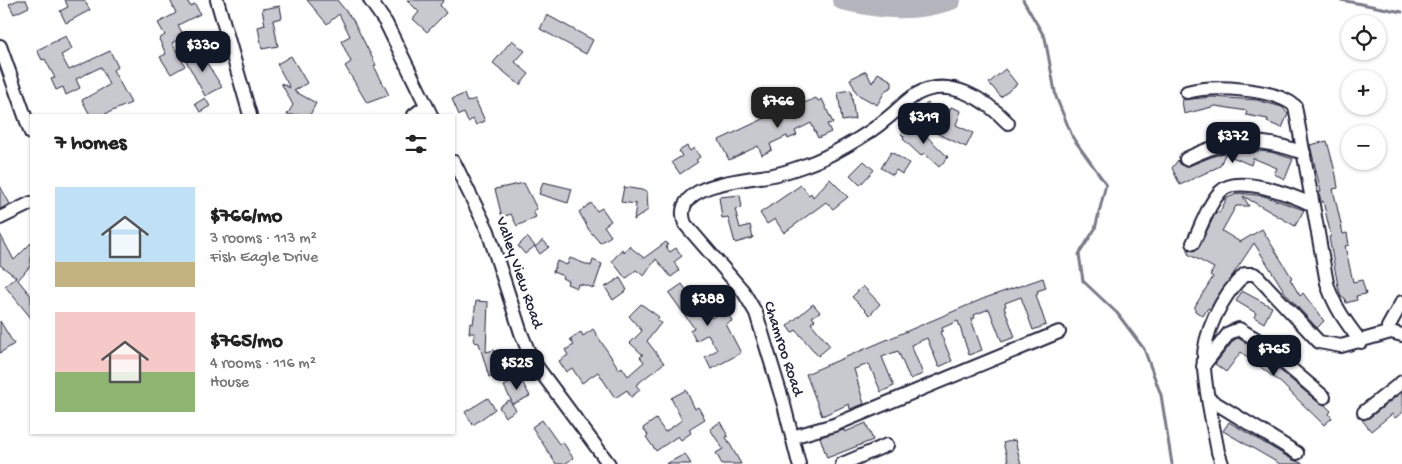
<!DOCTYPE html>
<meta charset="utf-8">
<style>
:root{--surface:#fff;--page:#f6f6f6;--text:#222;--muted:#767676;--accent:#111827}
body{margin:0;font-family:"Gochi Hand",sans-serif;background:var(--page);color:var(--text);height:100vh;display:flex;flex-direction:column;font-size:19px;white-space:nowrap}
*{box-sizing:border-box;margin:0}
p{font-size:16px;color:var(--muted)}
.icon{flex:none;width:28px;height:28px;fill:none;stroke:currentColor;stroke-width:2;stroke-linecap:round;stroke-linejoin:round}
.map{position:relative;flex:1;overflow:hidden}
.drawer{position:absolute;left:30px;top:114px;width:425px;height:320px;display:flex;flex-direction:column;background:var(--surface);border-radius:0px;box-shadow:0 1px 4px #0004}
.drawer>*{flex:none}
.fabs{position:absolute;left:1341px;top:15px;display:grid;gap:10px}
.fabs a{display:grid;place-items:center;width:45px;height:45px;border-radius:50%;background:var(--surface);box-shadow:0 1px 4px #0004;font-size:25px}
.price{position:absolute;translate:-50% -42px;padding:0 11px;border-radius:10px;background:var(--accent);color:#fff;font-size:16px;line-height:32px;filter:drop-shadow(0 1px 2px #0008)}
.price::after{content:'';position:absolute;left:50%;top:30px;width:15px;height:11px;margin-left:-8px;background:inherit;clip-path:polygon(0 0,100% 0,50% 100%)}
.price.on{background:#222;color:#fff}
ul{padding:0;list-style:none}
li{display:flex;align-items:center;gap:15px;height:125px;padding:0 25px}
li span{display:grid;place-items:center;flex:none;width:140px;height:100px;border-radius:0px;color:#555}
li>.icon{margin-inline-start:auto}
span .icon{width:60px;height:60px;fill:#fffc;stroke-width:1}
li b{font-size:21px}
h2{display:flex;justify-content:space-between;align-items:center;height:60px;padding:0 25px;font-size:21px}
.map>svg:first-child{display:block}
</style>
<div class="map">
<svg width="1402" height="464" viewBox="0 0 1402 464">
<rect width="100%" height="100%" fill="#fff"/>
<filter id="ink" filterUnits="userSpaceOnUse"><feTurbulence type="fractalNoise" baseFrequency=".02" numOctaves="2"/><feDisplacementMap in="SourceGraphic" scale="10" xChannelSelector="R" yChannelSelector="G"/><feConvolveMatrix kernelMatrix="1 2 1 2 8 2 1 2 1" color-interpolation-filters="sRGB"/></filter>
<g filter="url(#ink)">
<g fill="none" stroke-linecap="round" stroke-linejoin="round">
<!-- stream -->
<path stroke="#7a7a88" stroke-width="3" d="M1023,0L1045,38L1056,97L1073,138L1106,184L1095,229L1079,254L1083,281L1117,313L1144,349L1161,395L1172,464
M1341,0L1402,12"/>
<!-- river -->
<path stroke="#b4b4bc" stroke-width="20" d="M842,0C881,9 912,13 951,0"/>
</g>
<!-- building -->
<path fill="#c8c8cf" stroke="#22223b" d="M18,0H26L29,7L14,14L9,4Z
M65,0H84L90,10L66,23L60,11L68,7Z
M170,0H187L190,6L195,4L200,14L178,25L184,36L172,43L185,66L171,74L160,57L166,54L159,39L165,35L158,23L176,13Z
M307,0H337L353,20L376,65L374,66L389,95L367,103L345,66L351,62L341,41L350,36L339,14L327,24Z
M407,0H444L440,5L446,13L427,32L413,19L419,12Z
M280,6L282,18L273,20L278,46L262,49L258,27L265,25L262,9Z
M547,15L593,40L586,54L540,29Z
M66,36L72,49L61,55L69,70L110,51L118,67L113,70L131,103L103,115H90L82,100L109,85L101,67L76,79L80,88L66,95L63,87L56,90L51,79L55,78L45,59L42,60L37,50Z
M512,40L525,51L515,62L529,74L520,85L493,63Z
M198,49L222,87L205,96L184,57Z
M291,56L307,83L294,91L316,103L310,115H287L293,105L281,83L290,88L277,64Z
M1005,69L1017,84L1001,97L989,83Z
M866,71L872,83L878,73L892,81V87L886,90L877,105L857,94L850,79Z
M851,90L855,119L842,121L838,92Z
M464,94L467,102L475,99L485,121L476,125L473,119L468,122L464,113L459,115L452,99Z
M1212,97L1257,100L1282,107L1288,114L1282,128L1267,122L1268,119L1246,115L1247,111L1216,106L1184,114L1182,100Z
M205,98L210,106L200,112L195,104Z
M816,98L818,101L822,99L833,123L827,124L831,132L818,138L811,123L795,131L797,135L788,139L787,136L770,144L772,150L762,155L758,146L729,160L719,140L780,111L781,113Z
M928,103L932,108L948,114L951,107L961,111L956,125L973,133L966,147L919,125L925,119L918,110Z
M909,126L914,131L917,127L948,157L939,167L924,153L921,156L903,139L904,137L901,134Z
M1327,141L1336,175L1338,188L1333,189L1341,224L1343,234L1347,233L1349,245L1345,246L1353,282L1362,280L1366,294L1356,296L1357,300L1346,303L1345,298L1341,297L1338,286L1329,237L1331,236L1323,201L1321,202L1319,192H1321L1310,145Z
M687,146L690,151L694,148L700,157L696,160L698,162L680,174L672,162L682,156L679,151Z
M1245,150L1271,152L1293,159L1285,179L1274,174L1277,168L1253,158L1251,165L1225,154L1220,166L1180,185L1172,168L1178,160L1181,165L1186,167L1219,154Z
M891,152L909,163L902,174L896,170L893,175L881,168Z
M864,161L874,170L860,185L850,175Z
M830,179L848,197L833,209L826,202L784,233L775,219L767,224L760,213L801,185L809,195L811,193L813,197Z
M543,182L572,189L568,203L539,194Z
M524,183L537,209L533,211L536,217L517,226L511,214L502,217L495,189Z
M0,186L10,204L0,209Z
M624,187L647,191L648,210L634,220L636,204L621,202Z
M1239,193L1264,196L1304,210L1295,226L1243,196L1249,206H1236L1222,231L1240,242L1262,229L1292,278L1290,279L1300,296L1303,293L1324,321L1317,328L1286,294L1254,243L1210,309L1208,308L1203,316L1195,311V306L1213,277L1210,275L1214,268L1188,254V249L1193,251L1198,249L1216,212L1219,213L1225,202V199Z
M740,195L742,208L735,209L740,228L750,225L753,238L735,243L728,217L722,218L719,197Z
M591,203L597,211L602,208L611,221L604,226L611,236L600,243L589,230L579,212Z
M0,234L14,260L31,243V265L18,280L31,296V318L5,286L16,277L0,265Z
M527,237L535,246L525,254L518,246Z
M543,240L549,247L540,254L535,247Z
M666,242L668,244L666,247L670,252L676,248L682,256L674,262L679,271L671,277L656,259L644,276L636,270L626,279L612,261L622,249L624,252L629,246L644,258Z
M570,258L591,266L593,260L602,264L594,288L584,285L578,284L577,288L567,284L568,281L562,278L563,276L553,272L557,261L567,265Z
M620,278L627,290L613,300L605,287Z
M1043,278L1046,288L1037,291L1038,294L1036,295L1046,325L1033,330L1021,297L1005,303L1006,306L1004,307L1015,337L1002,342L989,309L974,315L975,318L971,319L982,350L969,355L958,321L942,328L943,331L940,332L952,361L939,367L927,338L911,345L923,374L910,379L898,351L882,357L894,386L881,392L869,364L854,369L864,404L850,409L849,404L822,416L806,374L985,298Z
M682,284L695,302L698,300L711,318L726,310L732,321L726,324L741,353L711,369L705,357L717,350L708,334L696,341L690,330L694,328L669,293Z
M863,286L880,304L870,315L852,297Z
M1242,291L1272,307L1264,323L1254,317L1256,313L1236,301Z
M476,301L488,302L486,352L494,350L501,373L489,377L479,343L474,342L475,333H469L470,323L473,324Z
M641,304L659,317L657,320L661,323L647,341L664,363L636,385L640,390L631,397L627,390L615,398L598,372L582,383L572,368L566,372L559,361L568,355L565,350L574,345L570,339L581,332L583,336L593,329L619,369L622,367L628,376L644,362L640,357L643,355L630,343L642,331L629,316Z
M813,304L820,312L812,317L815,320L811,323L830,346L818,356L796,330L792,333L787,326Z
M0,321L14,344L0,353Z
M1238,338L1251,346L1319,403L1325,405L1331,411L1329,414L1332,418L1324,425L1281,383L1241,352L1226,372L1215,364L1234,340Z
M520,378L530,396L513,404L504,386Z
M686,390L695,409L698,407L705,419L689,429L691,433L681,440L678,436L656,451L646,437L648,435L643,428L656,419L665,432L682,420L671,398Z
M1402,392V413L1395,418L1392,414L1371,431L1362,420L1369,418Z
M488,398L495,409L473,425L465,412Z
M509,400L516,410L505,417L499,407Z
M542,420L559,444L563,442L573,458L565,464H556L532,427Z
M720,422L728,436L726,437L741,464H722L716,453L723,449L710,429Z
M1229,422L1293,460L1304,464H1280L1223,431Z
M866,423L873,440L827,458L820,437L844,430L845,432Z
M1015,440L1021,464H1009L1003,443Z
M685,454L691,464H666Z"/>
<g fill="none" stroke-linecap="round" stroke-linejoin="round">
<defs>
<path id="minor" d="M217,0L250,115
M370,0L386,23L431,115
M0,46L31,133
M1187,92C1213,85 1273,88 1295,106L1327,283C1333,305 1347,324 1361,342
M414,115L426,106
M1186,159C1230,137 1258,137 1304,153
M454,162L488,231L521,333L532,360L609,464
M0,218L31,203
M1193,243C1201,227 1208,205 1220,192C1237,173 1294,196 1313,205
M1402,302L1388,327L1391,332L1402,335
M1203,366L1229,333L1239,329L1256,339L1324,397
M1209,399L1297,453
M1364,412L1402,382
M792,437L834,425L1059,332
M799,464L784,405L756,313L743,291L685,224C669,182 748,180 773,175C784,173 795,169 806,165C827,158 868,135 885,120C896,112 905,101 917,94C950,76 986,100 1008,123
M842,464L887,445
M1222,464L1218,452C1213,424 1206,396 1204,368C1201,336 1222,295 1245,274H1254L1258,277L1319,342L1341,346L1391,332"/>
</defs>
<!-- minor casing -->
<use href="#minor" stroke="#22223b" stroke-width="16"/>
<!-- minor -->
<use href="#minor" stroke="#fff" stroke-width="12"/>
</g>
</g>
<g text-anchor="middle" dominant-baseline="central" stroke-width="5" stroke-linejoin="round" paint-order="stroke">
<!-- street labels -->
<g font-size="16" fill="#22223b" stroke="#fff">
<text transform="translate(518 273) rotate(71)">Valley View Road</text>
<text transform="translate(782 349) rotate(72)">Chamroo Road</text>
</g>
</g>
</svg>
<div class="fabs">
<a><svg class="icon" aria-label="locate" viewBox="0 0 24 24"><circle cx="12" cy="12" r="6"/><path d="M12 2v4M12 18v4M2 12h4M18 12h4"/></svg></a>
<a>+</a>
<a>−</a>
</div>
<b class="price" style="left:203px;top:73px">$330</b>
<b class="price on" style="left:778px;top:129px">$766</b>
<b class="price" style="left:924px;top:145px">$319</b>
<b class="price" style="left:1233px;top:164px">$372</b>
<b class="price" style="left:708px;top:327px">$388</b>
<b class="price" style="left:1274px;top:377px">$765</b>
<b class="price" style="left:517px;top:391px">$525</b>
<section class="drawer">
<h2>7 homes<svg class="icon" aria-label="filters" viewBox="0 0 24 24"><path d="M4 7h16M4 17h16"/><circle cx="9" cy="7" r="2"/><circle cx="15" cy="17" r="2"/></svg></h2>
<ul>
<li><span style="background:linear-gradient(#bfe0f5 75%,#c2b280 0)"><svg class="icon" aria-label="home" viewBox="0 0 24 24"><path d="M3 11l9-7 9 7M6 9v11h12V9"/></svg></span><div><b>$766/mo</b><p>3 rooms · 113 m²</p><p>Fish Eagle Drive</p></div></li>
<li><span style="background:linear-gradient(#f6c9c9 60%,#8fb573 0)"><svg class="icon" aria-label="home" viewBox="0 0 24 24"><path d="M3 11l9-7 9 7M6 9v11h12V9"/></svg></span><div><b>$765/mo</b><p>4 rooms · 116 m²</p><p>House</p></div></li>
</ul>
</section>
</div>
